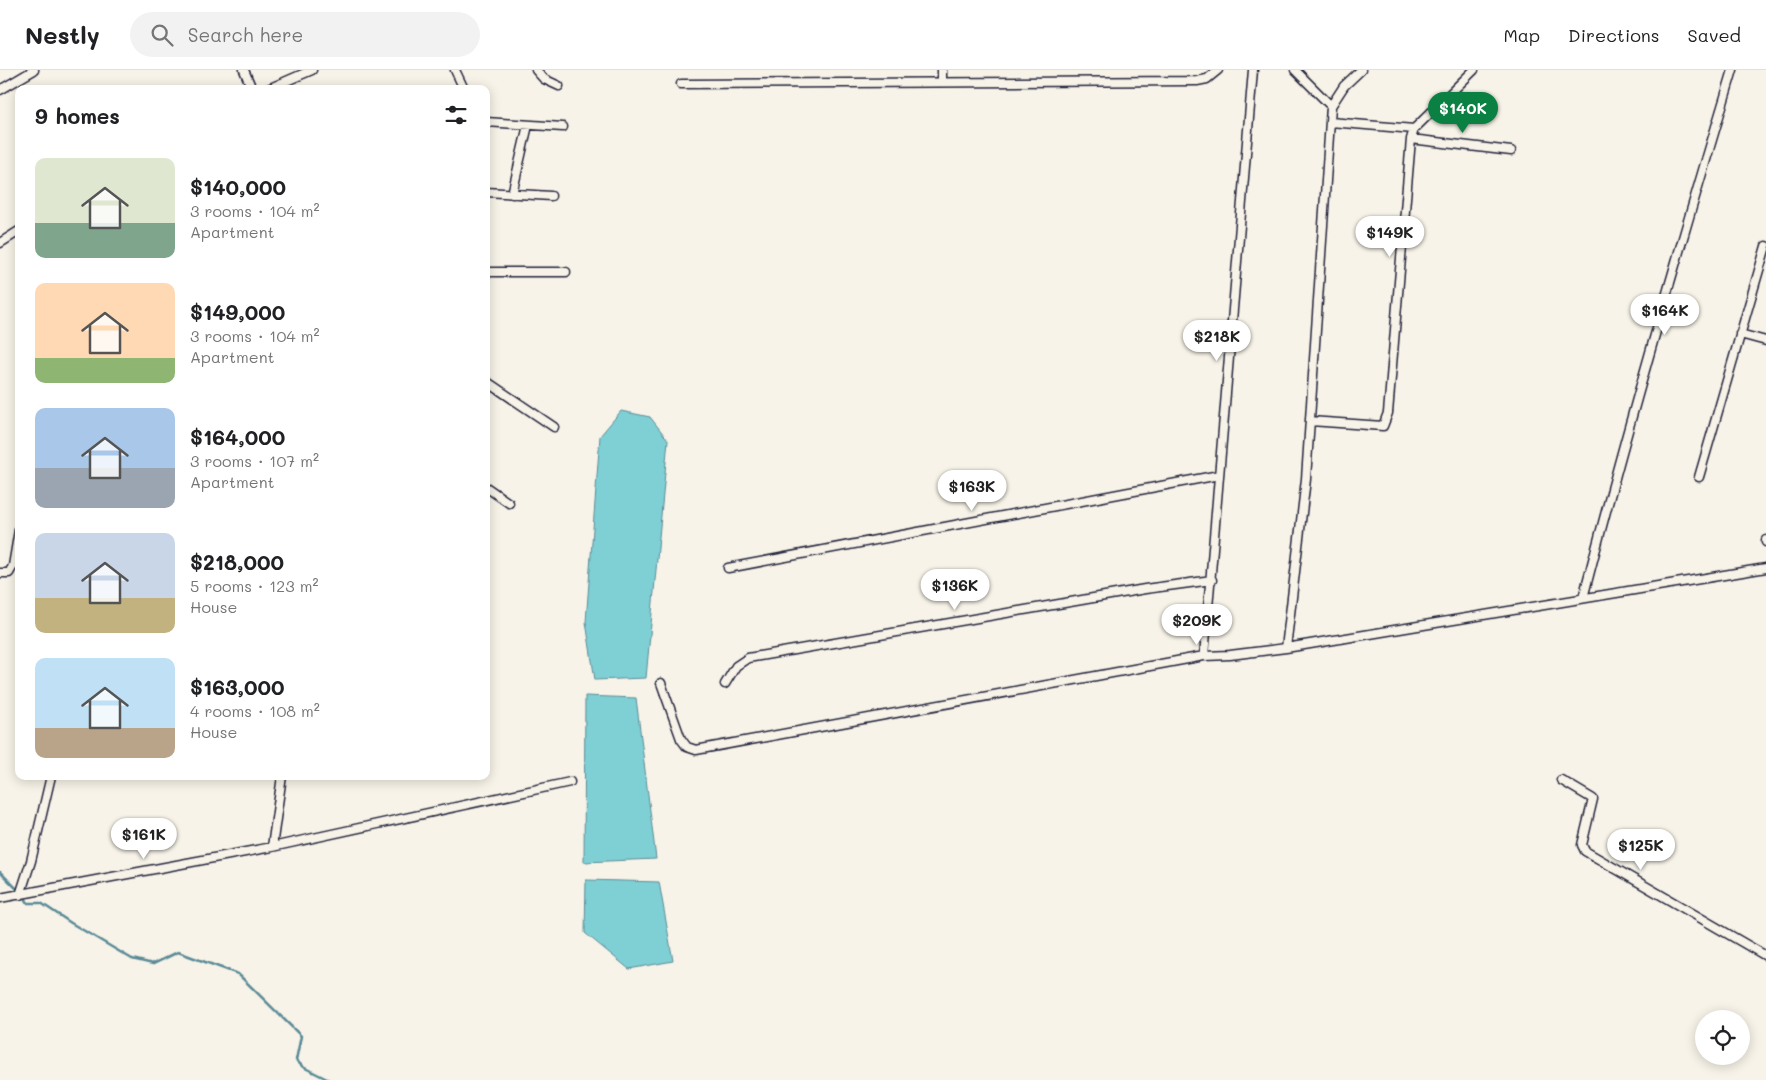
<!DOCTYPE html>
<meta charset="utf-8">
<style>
:root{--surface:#fff;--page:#f2f2f2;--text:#202124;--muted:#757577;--line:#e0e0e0;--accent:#0b8043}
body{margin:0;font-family:Mali,sans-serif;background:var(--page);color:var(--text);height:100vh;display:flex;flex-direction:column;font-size:19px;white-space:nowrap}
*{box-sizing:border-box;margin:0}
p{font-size:16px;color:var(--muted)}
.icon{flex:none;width:28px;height:28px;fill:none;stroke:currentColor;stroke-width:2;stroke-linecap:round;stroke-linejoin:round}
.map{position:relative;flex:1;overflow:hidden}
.drawer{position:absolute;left:15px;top:15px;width:475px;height:695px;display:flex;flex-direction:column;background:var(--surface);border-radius:10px;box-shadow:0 2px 12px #0003}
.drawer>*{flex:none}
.controls{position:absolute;left:1695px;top:940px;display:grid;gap:10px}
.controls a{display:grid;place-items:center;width:55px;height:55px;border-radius:50%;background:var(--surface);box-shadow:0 2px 12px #0003;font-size:25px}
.price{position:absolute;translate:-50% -42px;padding:0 11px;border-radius:18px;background:#fff;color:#222;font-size:16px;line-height:32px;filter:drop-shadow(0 1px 2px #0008)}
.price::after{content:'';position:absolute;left:50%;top:30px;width:15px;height:11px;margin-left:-8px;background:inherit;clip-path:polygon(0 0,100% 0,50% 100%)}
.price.on{background:var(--accent);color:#fff}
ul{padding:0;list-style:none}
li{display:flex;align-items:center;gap:15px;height:125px;padding:0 20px}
li span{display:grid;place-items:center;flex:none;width:140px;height:100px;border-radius:10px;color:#555}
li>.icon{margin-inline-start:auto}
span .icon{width:60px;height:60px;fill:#fffc;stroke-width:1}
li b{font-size:21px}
h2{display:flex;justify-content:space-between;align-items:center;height:60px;padding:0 20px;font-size:21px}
header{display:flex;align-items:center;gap:30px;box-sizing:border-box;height:70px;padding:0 25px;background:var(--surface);border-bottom:1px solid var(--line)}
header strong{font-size:24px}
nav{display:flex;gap:28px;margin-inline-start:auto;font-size:18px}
.search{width:350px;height:45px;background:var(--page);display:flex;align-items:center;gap:12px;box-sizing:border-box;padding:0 18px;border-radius:28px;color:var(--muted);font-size:19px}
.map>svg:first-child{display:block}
</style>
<header>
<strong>Nestly</strong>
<div class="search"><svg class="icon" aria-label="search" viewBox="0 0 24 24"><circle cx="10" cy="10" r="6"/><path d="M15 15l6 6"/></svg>Search here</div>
<nav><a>Map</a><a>Directions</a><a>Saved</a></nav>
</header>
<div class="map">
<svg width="1766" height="1010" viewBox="0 0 1766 1010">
<rect width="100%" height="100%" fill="#f7f3e8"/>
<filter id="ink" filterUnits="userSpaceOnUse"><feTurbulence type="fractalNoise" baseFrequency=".02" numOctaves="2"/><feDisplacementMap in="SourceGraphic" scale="10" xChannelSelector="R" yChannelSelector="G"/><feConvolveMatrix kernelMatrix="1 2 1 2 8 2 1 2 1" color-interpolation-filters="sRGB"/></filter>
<g filter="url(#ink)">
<!-- water -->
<path fill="#7fd0d5" stroke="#5a8a97" d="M621,341L650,347L668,370L646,608L595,610L586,552L600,366Z
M585,626L636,628L656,789L584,792Z
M586,810L659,812L673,891L629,899L585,863Z"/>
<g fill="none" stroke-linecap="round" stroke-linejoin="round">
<!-- stream -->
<path stroke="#5a8a97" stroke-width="2.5" d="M0,802L16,818
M25,828L28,833H41L71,853L132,889L153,894L178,882L238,904L301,966L296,990L303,997L329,1010"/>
<defs>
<path id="street" d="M244,0L252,19
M455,0L464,19
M536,0L544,9L559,16
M942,0V11
M1295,0L1331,36
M681,14L1197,11L1207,9L1218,0
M268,19L312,0
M0,20L34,0
M486,52L563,57
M1330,52L1414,59
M1411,69L1511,81
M486,122L551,126
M512,124L528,55
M0,173L19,161
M486,202H566
M1740,264L1766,271
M486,311L554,357
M1310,351L1383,356L1388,343L1411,69L1414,59L1474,0
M1699,407L1766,176
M486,417L509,433
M1766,472V470
M728,498L1219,405
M0,503H9L13,496L19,460
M1583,528C1629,351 1680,175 1733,0
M1286,578L1306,409L1331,36L1344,16L1361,0
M1204,586L1253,0
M661,613L681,669L687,677L696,680L1204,586L1230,585L1286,578L1766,498
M725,614L736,596L748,588L1145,519L1212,510
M1561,710L1593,729L1582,775L1585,781L1766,886
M272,777L282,706
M20,825L31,791L51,706
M0,828L272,777L570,712"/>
</defs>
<!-- street casing -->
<use href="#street" stroke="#22223b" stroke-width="11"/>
<!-- street -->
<use href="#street" stroke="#f7f3e8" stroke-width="8"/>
</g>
</g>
</svg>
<div class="controls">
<a><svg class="icon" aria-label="locate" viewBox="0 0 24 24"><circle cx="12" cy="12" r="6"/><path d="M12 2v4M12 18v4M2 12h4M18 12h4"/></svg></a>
</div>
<b class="price on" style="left:1463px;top:64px">$140K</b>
<b class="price" style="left:1390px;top:188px">$149K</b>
<b class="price" style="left:1665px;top:266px">$164K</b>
<b class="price" style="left:1217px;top:292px">$218K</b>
<b class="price" style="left:972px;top:442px">$163K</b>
<b class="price" style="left:955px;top:541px">$136K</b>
<b class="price" style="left:1197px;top:576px">$209K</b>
<b class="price" style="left:144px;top:790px">$161K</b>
<b class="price" style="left:1641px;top:801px">$125K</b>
<section class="drawer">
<h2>9 homes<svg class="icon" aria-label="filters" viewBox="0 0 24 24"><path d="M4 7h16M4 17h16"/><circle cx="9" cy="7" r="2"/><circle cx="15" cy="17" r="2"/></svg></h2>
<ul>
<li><span style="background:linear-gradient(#dfe7d0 65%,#7fa58c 0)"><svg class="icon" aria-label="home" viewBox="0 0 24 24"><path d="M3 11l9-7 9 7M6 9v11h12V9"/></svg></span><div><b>$140,000</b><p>3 rooms · 104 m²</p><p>Apartment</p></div></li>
<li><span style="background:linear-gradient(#ffd9b3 75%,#8fb573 0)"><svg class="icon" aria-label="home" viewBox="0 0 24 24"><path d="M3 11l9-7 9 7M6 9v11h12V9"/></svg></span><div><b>$149,000</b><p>3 rooms · 104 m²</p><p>Apartment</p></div></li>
<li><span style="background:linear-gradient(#a9c7e8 60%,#9aa5b1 0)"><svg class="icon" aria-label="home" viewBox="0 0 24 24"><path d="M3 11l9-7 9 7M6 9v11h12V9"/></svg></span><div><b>$164,000</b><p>3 rooms · 107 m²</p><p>Apartment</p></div></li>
<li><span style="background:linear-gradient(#c9d6e8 65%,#c2b280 0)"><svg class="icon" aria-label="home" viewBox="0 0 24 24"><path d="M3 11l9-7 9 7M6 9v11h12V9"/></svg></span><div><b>$218,000</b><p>5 rooms · 123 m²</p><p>House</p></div></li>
<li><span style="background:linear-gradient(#bfe0f5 70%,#b9a48a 0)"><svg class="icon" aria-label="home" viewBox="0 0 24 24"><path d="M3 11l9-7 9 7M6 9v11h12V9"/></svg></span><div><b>$163,000</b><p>4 rooms · 108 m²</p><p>House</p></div></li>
</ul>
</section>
</div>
